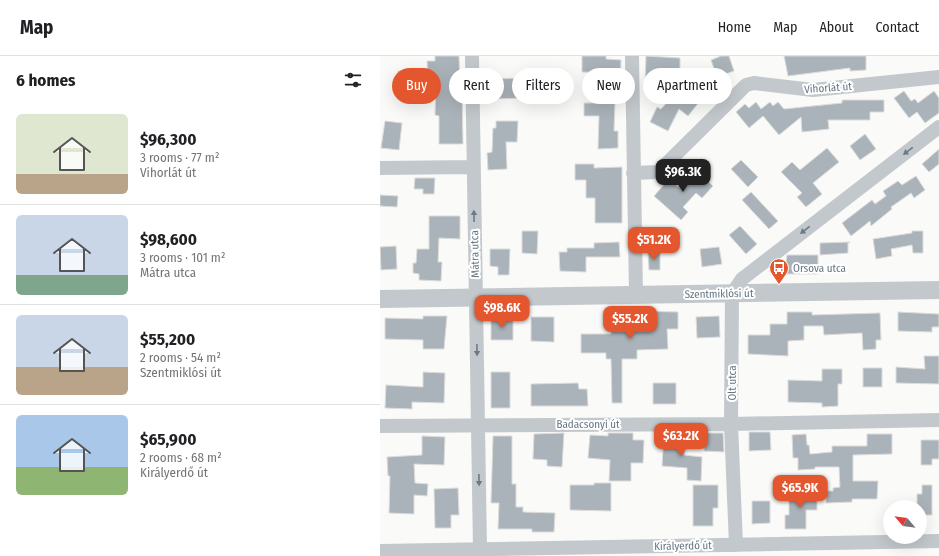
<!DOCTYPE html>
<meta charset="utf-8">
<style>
:root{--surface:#fff;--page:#f6f6f6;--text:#202124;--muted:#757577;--line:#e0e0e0;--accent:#e4572e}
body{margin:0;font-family:"Fira Sans Condensed",sans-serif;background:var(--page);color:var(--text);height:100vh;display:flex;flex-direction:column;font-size:15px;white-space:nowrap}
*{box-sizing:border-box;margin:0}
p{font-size:13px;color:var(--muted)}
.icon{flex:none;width:22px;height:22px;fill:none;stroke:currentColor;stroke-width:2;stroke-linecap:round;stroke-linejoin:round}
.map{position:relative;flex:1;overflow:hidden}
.sheet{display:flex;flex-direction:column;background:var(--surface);width:380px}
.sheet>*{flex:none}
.top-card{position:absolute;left:12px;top:12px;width:380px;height:36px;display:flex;gap:8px}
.needle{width:26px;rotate:298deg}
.fabs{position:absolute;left:503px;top:444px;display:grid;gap:8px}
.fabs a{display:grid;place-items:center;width:44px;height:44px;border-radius:50%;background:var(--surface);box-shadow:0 4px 16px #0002;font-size:20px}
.price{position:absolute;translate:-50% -34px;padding:0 9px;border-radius:8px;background:var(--accent);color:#fff;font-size:13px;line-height:26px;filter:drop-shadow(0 1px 2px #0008)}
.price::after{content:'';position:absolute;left:50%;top:24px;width:12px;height:9px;margin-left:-6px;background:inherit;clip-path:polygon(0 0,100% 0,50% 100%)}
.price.active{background:#222;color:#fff}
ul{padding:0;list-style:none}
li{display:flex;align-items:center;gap:12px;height:100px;padding:0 16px}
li+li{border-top:1px solid var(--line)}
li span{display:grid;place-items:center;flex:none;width:112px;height:80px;border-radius:6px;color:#555}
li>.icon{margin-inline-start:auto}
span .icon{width:48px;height:48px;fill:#fffc;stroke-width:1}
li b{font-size:17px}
h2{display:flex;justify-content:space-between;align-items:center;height:48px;padding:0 16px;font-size:17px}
.chip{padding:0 14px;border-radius:18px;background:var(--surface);box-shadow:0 4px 16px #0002;font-size:14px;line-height:36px}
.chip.active{background:var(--accent);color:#fff}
header{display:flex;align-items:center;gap:24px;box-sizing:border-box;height:56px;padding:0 20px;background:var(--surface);border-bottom:1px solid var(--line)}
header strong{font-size:19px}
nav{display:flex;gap:22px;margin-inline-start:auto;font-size:14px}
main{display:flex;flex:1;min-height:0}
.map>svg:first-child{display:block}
</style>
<header>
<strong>Map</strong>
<nav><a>Home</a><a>Map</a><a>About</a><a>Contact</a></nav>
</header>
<main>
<section class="sheet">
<h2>6 homes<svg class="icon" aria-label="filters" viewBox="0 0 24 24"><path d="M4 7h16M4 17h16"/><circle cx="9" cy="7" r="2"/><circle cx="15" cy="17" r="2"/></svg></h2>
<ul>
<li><span style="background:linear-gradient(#dfe7d0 75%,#b9a48a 0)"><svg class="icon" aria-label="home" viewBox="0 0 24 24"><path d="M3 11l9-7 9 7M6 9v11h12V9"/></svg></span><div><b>$96,300</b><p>3 rooms · 77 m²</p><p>Vihorlát út</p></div></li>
<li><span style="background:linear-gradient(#c9d6e8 75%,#7fa58c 0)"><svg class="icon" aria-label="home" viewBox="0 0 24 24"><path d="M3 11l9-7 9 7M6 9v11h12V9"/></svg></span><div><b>$98,600</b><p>3 rooms · 101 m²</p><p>Mátra utca</p></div></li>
<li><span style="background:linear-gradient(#c9d6e8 65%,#b9a48a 0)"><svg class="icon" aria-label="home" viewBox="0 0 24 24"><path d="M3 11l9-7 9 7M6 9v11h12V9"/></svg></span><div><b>$55,200</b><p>2 rooms · 54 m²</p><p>Szentmiklósi út</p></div></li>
<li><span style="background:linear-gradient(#a9c7e8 65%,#8fb573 0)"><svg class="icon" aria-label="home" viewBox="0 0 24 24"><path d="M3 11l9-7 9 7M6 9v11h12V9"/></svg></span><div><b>$65,900</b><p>2 rooms · 68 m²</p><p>Királyerdő út</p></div></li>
</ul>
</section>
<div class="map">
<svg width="559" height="500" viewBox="0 0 559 500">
<rect width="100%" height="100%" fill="#fafaf8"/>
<!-- building -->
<path fill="#aab3b9" stroke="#dcdcda" d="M55,0H79L80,35H82L83,88H59V60L55,59L56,23H48L47,5H55Z
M202,0H226V3L241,4L240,29H229L230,17L202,16Z
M266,0L300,2V13L312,23L305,32L320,45L308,60L299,53L288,75L270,66L277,51L281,53L300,32L265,30Z
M341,0H349L354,15L337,21L331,4Z
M404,0H486V14L470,15V12L408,20Z
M18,15H33V28H18Z
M145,22V42L110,43V23Z
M524,35L531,45L535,43L538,47L554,35L559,42V57L545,67L537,56L529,62L514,42Z
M462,44H504V56H490V64H448L449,73L422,76L421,61L399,79L383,60L369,72L356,56L365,48L369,52L376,46L381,53L390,46L393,50L398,46L404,53L462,47Z
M204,47H235L234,75H238V92L218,93L219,60H204Z
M5,65L22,67L19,94L1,92Z
M116,65H138L137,86H126L127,113L108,114L107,97L112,96L113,72H116Z
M485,78L496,93L480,104L470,90Z
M447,92L459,106L433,127L442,138L426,151L417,141L422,137L401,116L412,106L420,114Z
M559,93V108L549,116L542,108Z
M361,104L378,121L368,131L351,113Z
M195,108H214V112L242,111V167H215V142H206V124H195Z
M314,113L333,130L322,142L316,137L303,151L308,156L301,164L274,140L289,123L298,131Z
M536,120L545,134L534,142L531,137L511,151L512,153L491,170L490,165L471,180L462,167L492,144L495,148L506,140L503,135L518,125L522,129Z
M35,122H55L54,138H43V133H34Z
M371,136L398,165L389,173L362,144Z
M0,139L18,140L17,151L0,150Z
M49,160H80V183L59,182L58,206H62L61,225L39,224V218L33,217V207H36L37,193H49Z
M360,170L377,188L366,198L349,179Z
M142,175H158L157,198L142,197Z
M532,175H543V197H533L532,189L511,193L512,200L496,203L493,183L532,177Z
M285,176L298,177V190L285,189Z
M239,186L240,201H206V216L180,215L179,196H187V192H214V187Z
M470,186L468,187V197L440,199V187Z
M16,190L17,213L1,214L0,191Z
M339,191L342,208L322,211L320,193Z
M110,193H130L129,219H118V211L110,210Z
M280,195V214H269L268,196Z
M407,199H438V218H397V207H406Z
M251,255L298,256V273H287L288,293L257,294V303H242V347H232L231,303H226V297H201V278H231V256Z
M407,256H432V259L500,257L501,284H496V293L483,294L482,277L444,279L443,270H424V284L408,285V300L368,298V279H390V268H407Z
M518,256L559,258V271H552V276L518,275Z
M43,260H67L64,293H43V284L5,283V262L43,263Z
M339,260L340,281L317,282L316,261Z
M151,261H174V286L151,285Z
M133,262V284H111V263Z
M544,300H559V328L516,327V311L545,313Z
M483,312H502V331H483Z
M442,313H462V328H458V350L442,351V347L408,346V324L442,325Z
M43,316L65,317L64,347L32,346V353L5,352L6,329L43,331Z
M111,316H130V352H111Z
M198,327L199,333H207L208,350H151V328Z
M273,327H296V348H273Z
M369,376H390L391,394L369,395Z
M184,377L182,411L167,410V404L153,403L154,378Z
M228,377H253V384H264L263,407H251V425H229L230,404L208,402L210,379L228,380Z
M325,377H343L344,396L324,395Z
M284,378L306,379L304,399L322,401L321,425L307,424V412L282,410Z
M426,378L427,389H429L430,398L452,396V390H487V378H512V398L473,399V425H498L497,443H472V446L446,447V435H453V432L460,431L459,411H435V413L418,414V402H413L412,379Z
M42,380L65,381L64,409L34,408L35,427L48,428L47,440L34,439V458L9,457L10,420H8L7,401L42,399Z
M113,380H132V428H136V451H143V456L175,457L174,476H152V473H118L119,447H111Z
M541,384H559V403H552V409H541Z
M214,427H231V455L190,454V429H214Z
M313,429H338V452H333V470H313Z
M542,429H552V459H540V451H537V438H542Z
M78,432L79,459H71V472H55L54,433Z
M409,435H423V438H437V454H426V473H405V459H409Z
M372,445H390V467L372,468Z"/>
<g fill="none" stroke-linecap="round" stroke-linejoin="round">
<!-- minor -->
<path stroke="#c3c8cc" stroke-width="14" d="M92,0L100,493
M252,0L256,238
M0,112L93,111
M253,117L278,116L366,29L374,27L433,34L559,21
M0,370L351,368L559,364
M356,489L351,368L352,238L362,223L559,71
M0,495L559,485"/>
<!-- tertiary -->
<path stroke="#c3c8cc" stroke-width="18" d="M0,243L559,234"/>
</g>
<!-- one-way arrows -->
<defs><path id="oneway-solid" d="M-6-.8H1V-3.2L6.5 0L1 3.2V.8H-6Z"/></defs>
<g fill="#6a7a87">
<use href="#oneway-solid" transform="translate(528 95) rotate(142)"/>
<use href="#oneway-solid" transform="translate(94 160) rotate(-91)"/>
<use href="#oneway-solid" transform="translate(425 174) rotate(142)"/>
<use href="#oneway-solid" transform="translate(97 294) rotate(89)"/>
<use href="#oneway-solid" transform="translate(99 424) rotate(89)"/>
</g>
<!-- icons -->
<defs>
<symbol id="bus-pin" viewBox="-11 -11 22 30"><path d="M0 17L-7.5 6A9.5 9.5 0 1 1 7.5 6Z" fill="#e4572e" stroke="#fff"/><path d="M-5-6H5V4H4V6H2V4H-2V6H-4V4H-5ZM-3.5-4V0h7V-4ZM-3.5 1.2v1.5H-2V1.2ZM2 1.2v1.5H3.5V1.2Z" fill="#fff"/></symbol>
</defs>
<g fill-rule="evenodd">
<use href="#bus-pin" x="388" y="201" width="22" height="30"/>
</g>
<g text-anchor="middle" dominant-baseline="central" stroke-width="4" stroke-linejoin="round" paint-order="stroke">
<!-- street labels -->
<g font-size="11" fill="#657683" stroke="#fff">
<text transform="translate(448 32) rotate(-4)">Vihorlát út</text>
<text transform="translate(95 198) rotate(-91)">Mátra utca</text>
<text transform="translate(339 238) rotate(-1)">Szentmiklósi út</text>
<text transform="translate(352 327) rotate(-90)">Olt utca</text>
<text x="208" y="368">Badacsonyi út</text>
<text transform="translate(303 490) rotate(-1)">Királyerdő út</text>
</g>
<!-- poi labels -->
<g font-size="11" fill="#657683" stroke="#fff" text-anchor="start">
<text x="413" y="212">Orsova utca</text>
</g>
</g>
</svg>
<div class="fabs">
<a><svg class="needle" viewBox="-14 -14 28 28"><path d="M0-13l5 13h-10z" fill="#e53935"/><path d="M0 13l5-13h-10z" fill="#757577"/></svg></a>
</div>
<b class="price active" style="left:303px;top:137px">$96.3K</b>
<b class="price" style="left:274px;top:205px">$51.2K</b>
<b class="price" style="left:122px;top:273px">$98.6K</b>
<b class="price" style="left:250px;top:284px">$55.2K</b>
<b class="price" style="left:301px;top:401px">$63.2K</b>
<b class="price" style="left:420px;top:453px">$65.9K</b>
<div class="top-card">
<a class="chip active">Buy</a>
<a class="chip">Rent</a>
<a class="chip">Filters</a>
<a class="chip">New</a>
<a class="chip">Apartment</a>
</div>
</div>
</main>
